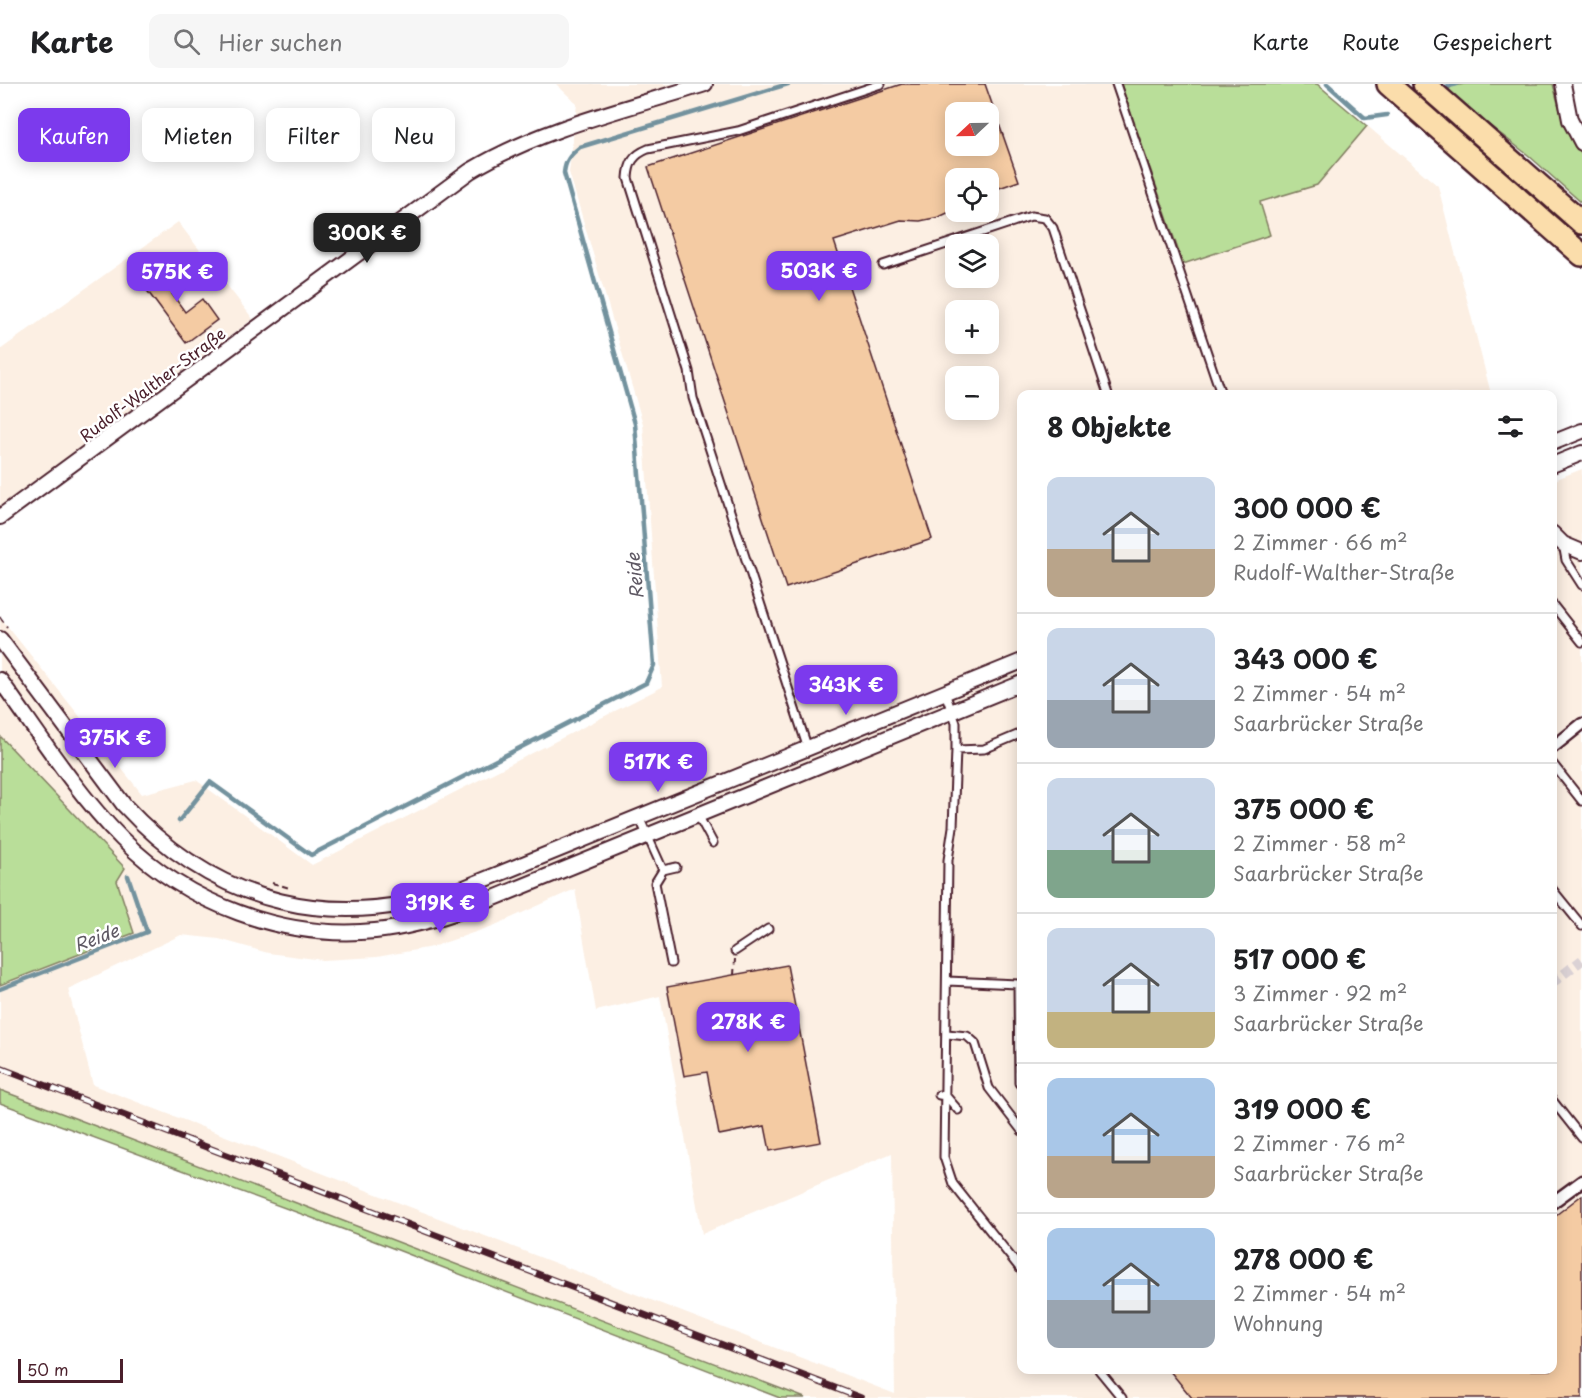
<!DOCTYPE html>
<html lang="de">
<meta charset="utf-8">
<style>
:root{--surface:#fff;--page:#f6f6f6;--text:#202124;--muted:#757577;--line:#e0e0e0;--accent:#7c3aed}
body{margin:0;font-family:"Playpen Sans",sans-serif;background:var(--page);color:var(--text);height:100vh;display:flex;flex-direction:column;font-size:22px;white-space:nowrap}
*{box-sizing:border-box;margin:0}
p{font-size:20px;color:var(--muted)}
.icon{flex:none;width:33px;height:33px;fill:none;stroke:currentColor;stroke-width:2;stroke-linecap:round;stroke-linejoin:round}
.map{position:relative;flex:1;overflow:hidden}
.details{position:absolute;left:1017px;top:306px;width:540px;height:984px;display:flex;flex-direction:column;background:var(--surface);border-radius:12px;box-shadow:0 3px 15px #0003}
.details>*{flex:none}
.banner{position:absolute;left:18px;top:24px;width:570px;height:54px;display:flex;gap:12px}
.needle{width:39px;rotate:248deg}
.tools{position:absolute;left:945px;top:18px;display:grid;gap:12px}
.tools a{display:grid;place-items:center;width:54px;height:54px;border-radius:12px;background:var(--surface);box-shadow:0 3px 15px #0003;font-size:30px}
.scale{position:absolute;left:18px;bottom:15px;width:105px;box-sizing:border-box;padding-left:6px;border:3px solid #4a1f2b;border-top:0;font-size:16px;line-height:21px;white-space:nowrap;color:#4a1f2b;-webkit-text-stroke:4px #fff;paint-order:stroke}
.price{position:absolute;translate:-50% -51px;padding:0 14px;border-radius:12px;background:var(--accent);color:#fff;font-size:20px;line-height:39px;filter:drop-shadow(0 2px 3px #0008)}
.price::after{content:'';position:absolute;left:50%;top:36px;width:18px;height:14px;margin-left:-9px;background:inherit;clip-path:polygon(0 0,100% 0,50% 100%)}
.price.selected{background:#222;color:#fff}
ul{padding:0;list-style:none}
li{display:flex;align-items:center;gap:18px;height:150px;padding:0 30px}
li+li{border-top:2px solid var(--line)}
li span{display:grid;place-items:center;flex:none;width:168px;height:120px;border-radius:12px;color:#555}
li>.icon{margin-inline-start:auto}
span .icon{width:72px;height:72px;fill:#fffc;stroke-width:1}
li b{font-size:26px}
h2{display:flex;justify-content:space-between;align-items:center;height:72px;padding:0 30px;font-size:26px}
.pill{padding:0 21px;border-radius:12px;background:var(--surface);box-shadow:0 3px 15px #0003;font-size:21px;line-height:54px}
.pill.selected{background:var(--accent);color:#fff}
header{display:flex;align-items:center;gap:36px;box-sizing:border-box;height:84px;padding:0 30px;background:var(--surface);border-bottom:2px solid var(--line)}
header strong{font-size:28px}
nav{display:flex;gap:33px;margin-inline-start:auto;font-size:21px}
.search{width:420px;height:54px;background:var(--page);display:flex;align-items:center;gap:15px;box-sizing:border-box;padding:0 21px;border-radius:12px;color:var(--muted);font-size:22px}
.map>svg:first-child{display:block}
</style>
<header>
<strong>Karte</strong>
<div class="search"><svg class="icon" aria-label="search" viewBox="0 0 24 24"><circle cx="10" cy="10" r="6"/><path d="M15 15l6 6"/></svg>Hier suchen</div>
<nav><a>Karte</a><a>Route</a><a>Gespeichert</a></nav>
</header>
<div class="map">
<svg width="1582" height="1314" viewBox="0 0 1582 1314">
<rect width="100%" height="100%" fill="#fff"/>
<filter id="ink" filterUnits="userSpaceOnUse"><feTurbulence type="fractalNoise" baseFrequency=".0167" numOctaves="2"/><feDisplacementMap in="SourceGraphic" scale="12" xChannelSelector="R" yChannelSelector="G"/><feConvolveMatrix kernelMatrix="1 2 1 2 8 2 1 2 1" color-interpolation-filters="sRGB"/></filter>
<g filter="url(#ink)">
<!-- built -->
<path fill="#fcefe3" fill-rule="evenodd" d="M556,0H1318L1438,102L1491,310H1022V1286H1552V397L1582,385V1314H805L0,1006V533L142,710L196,696L312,781L662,603L643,340L569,88L577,20ZM956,28H988V62H956ZM956,94H988V128H956ZM956,160H988V194H956ZM956,226H988V260H956ZM956,292H988V326H956ZM575,805L596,927L660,912L702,1150L892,1069L895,1310L93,1001L68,905L181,851L219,855L268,869L323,876L377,873L432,863L493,842Z
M178,138L253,235L0,424V266Z"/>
<!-- green -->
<path fill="#b9de99" stroke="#827e62" stroke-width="1.5" d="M1121,0H1317L1367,42L1317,101L1260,118L1270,151L1183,180Z
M1465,0H1553L1564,42L1582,71V119L1528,71L1446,8L1452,2Z
M0,652L125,784L117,797L134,849L0,901Z
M0,1006L77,1035L805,1314H780L364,1153L0,1019Z"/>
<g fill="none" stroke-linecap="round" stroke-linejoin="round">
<!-- stream -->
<path stroke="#73929e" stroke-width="4.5" d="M1327,0L1365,34L1387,31
M1445,3L1457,0
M179,737L210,698L311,771L646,599L654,581L635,340L564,89C565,77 570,71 580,63L788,0
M0,905L147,848L128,792"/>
</g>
<!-- building -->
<path fill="#f4cba3" stroke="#4a1f2b" stroke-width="1.5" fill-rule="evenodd" d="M902,0H985L1019,97L988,108V94H956V125L939,133L920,137L901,136L834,157L932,455L786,504L648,83ZM956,28H988V62H956Z
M153,180L159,189L171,180L185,200L172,210L185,228L202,215L217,236L186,259L143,201L150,195L144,187Z
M787,881L821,1058L770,1067L765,1042L719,1051L707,988L684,992L667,903Z
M1582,1111V1314H1192L1169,1286H1552V1134Z"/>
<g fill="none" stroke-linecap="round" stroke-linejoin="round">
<!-- pedestrian-tunnel -->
<path stroke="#dbd2d5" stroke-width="10" stroke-dasharray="10 5" stroke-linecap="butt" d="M1552,899L1582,876"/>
<defs>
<path id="service" d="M1116,0L1221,310
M883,181L1031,132L1045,134L1053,144L1108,310
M1563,460L1566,476L1582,501
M1552,520L1582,558
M945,609L956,639V666L984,665L1022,649
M808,665L693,314L689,287L628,94C629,79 633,71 648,65L738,47L881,0
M956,666L953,743L948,776L944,1073L953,1100L1022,1187
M1552,679L1582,717
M698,731L713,759
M639,733L663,786L655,799L671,879
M663,786L676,783
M1552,805L1582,842
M735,867L768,845
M947,897L1018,900L1019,999L1022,1002
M947,950L967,952L975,959L989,1004L1022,1047
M939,1011L946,1012L958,1026
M1552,1016L1582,1054
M1099,1286L1122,1314"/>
<path id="pedestrian" d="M1552,664L1582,640
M1552,1119L1582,1097"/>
<path id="minor" d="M1563,0L1570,36L1582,59
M1552,359L1582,347
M1552,381L1582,369
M0,433L470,87C541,44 626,25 705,0
M1552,449L1563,460L1582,468
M0,555L124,721C217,822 335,849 464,804L1022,577
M0,596C39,650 76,709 122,755C187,820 284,856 375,847C409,844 441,834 472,823L1022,599"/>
<path id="primary" d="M1388,0L1582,171
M1424,0L1582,139"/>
</defs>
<!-- service casing -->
<use href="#service" stroke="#4a1f2b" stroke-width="11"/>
<!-- pedestrian casing -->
<use href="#pedestrian" stroke="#4a1f2b" stroke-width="15"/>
<!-- minor casing -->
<use href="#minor" stroke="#4a1f2b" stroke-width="18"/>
<!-- primary casing -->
<use href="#primary" stroke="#4a1f2b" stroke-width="26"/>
<!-- path -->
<path stroke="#4a1f2b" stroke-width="2" stroke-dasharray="6 4.5" stroke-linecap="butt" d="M0,533L7,543
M272,799L290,804
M734,891L735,875"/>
<!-- service -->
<use href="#service" stroke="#fff" stroke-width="7"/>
<!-- pedestrian -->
<use href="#pedestrian" stroke="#fff" stroke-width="10"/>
<!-- minor -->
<use href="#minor" stroke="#fff" stroke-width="14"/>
<!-- primary -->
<use href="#primary" stroke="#fbddab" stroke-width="21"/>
<defs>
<path id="rail" d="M0,984L861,1314"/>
</defs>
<!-- rail casing -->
<use href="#rail" stroke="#4a1f2b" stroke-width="7"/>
<!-- rail -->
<use href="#rail" stroke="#fff" stroke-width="4.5" stroke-dasharray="14" stroke-linecap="butt"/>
</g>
</g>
<g text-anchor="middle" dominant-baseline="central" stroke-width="5" stroke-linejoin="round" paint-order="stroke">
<!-- street labels -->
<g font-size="16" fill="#4a1f2b" stroke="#fff">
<text transform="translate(152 300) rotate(-37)">Rudolf-Walther-Straße</text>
</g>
<!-- water labels -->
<g font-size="18" font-style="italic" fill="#5f5964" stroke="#fff">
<text transform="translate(634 492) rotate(-95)">Reide</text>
<text transform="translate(96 853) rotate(-21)">Reide</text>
</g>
</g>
</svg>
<div class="tools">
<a><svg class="needle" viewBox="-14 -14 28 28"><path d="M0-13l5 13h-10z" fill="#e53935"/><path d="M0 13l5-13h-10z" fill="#757577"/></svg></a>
<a><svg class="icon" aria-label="locate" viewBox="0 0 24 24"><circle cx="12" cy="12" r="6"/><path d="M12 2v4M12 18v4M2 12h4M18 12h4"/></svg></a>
<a><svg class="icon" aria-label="layers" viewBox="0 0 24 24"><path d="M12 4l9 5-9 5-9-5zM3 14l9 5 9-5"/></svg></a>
<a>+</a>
<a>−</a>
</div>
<div class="scale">50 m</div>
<b class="price selected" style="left:367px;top:180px">300K €</b>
<b class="price" style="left:819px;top:218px">503K €</b>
<b class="price" style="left:177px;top:219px">575K €</b>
<b class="price" style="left:846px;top:632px">343K €</b>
<b class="price" style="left:115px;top:685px">375K €</b>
<b class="price" style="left:658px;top:709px">517K €</b>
<b class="price" style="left:440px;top:850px">319K €</b>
<b class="price" style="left:748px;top:969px">278K €</b>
<div class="banner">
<a class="pill selected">Kaufen</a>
<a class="pill">Mieten</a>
<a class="pill">Filter</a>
<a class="pill">Neu</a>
</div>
<section class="details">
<h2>8 Objekte<svg class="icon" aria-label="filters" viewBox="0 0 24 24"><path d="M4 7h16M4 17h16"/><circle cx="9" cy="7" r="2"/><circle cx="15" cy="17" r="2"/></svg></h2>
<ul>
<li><span style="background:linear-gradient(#c9d6e8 60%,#b9a48a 0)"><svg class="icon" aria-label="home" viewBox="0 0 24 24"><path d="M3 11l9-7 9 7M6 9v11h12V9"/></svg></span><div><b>300 000 €</b><p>2 Zimmer · 66 m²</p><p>Rudolf-Walther-Straße</p></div></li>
<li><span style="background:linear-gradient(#c9d6e8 60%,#9aa5b1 0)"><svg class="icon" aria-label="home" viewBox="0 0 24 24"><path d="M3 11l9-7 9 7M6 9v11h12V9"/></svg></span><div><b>343 000 €</b><p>2 Zimmer · 54 m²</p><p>Saarbrücker Straße</p></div></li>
<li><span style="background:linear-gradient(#c9d6e8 60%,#7fa58c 0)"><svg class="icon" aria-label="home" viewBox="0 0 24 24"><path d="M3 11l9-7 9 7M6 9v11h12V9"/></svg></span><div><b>375 000 €</b><p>2 Zimmer · 58 m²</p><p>Saarbrücker Straße</p></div></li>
<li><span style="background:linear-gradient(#c9d6e8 70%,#c2b280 0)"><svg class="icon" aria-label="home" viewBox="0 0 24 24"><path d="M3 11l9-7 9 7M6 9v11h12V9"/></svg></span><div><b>517 000 €</b><p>3 Zimmer · 92 m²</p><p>Saarbrücker Straße</p></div></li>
<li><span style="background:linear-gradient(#a9c7e8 65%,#b9a48a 0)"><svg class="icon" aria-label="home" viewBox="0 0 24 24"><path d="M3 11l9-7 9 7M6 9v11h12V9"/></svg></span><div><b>319 000 €</b><p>2 Zimmer · 76 m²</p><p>Saarbrücker Straße</p></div></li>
<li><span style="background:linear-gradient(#a9c7e8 60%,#9aa5b1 0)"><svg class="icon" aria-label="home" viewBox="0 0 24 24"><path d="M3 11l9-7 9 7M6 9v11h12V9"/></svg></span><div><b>278 000 €</b><p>2 Zimmer · 54 m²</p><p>Wohnung</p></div></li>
</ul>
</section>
</div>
